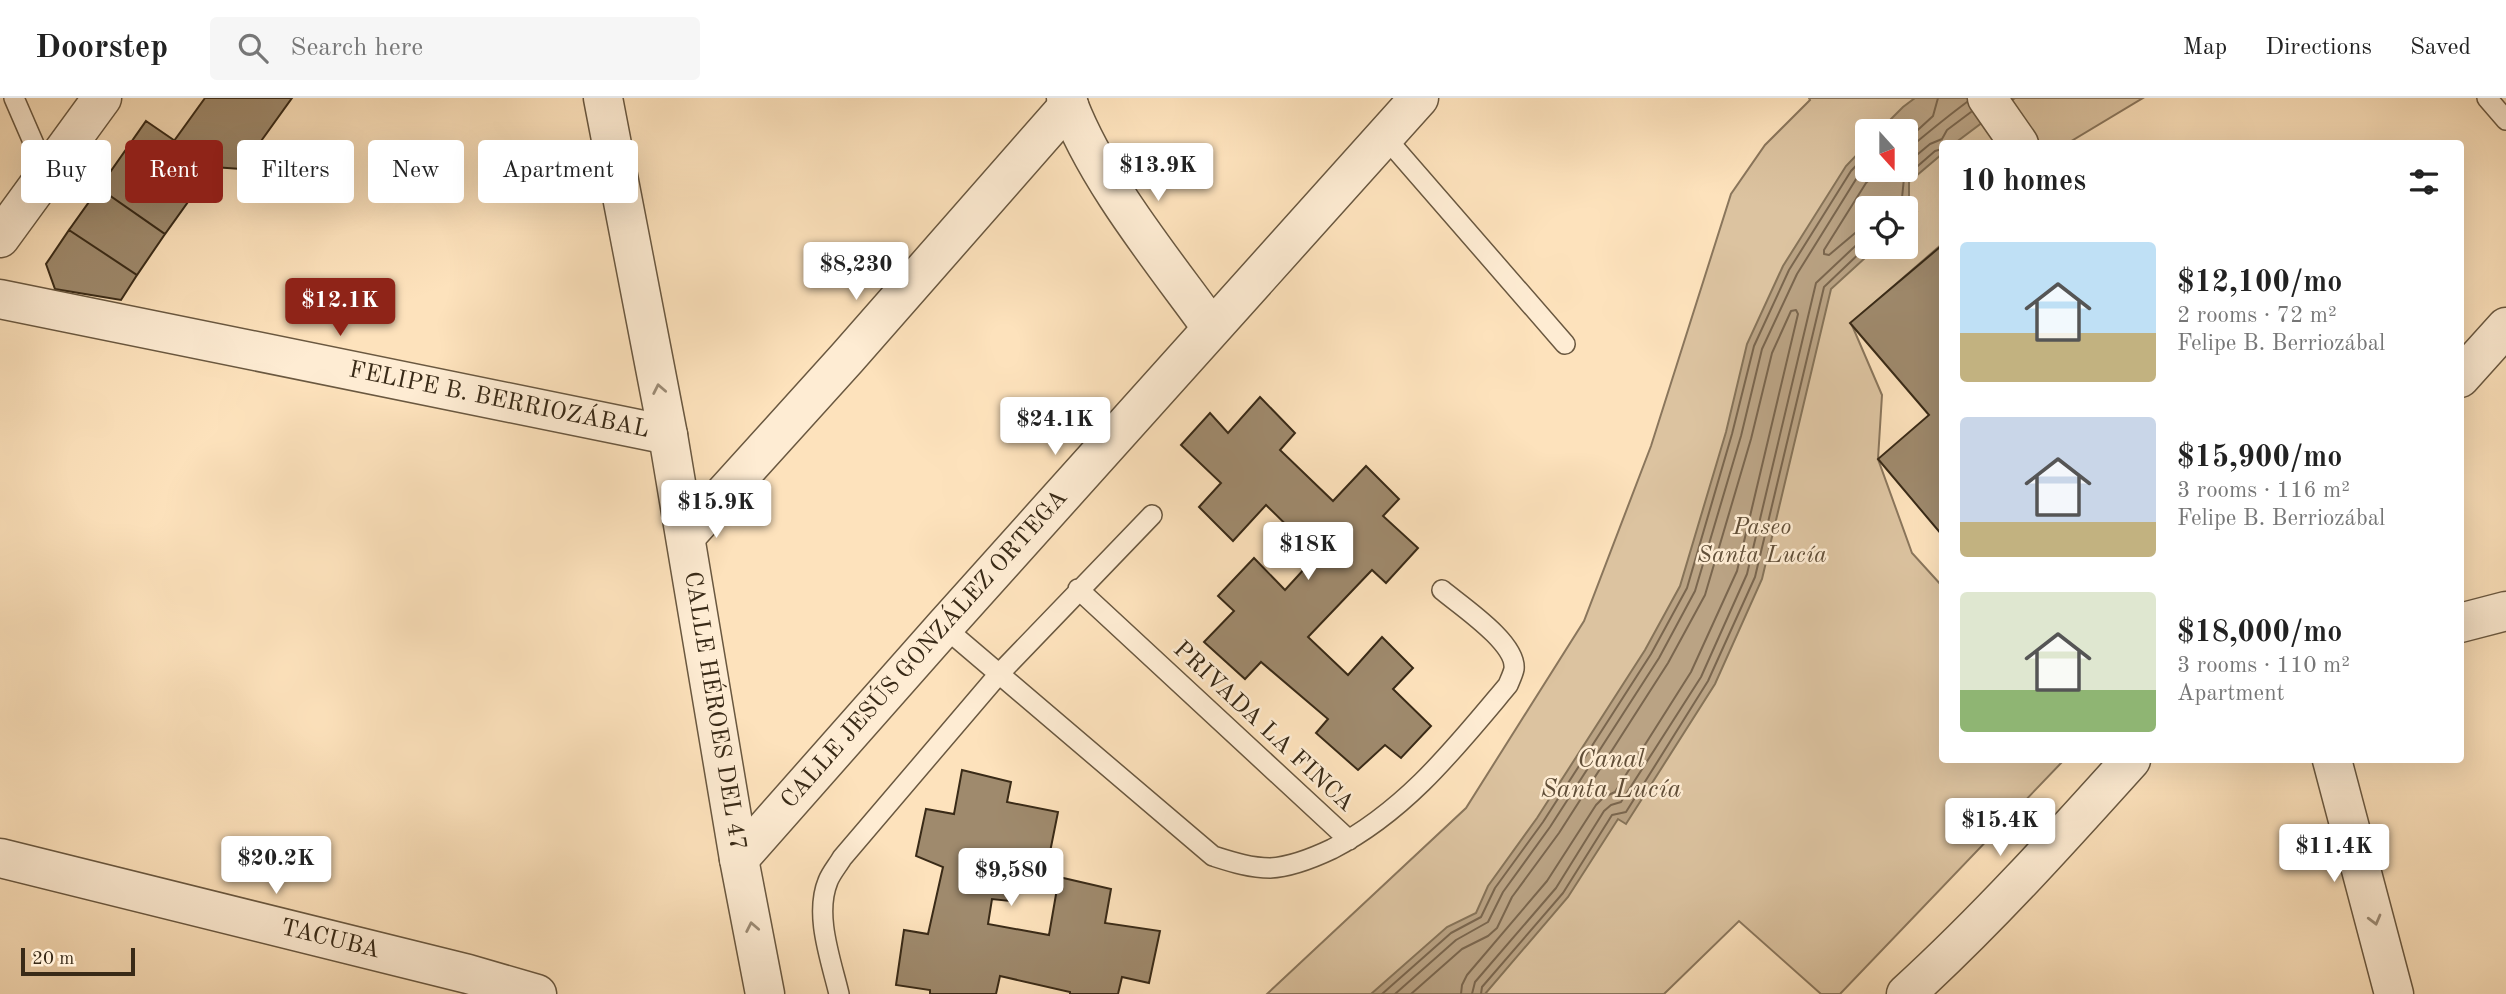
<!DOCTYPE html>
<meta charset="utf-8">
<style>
:root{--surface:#fff;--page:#f6f6f6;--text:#222;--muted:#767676;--line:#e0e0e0;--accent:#8f2418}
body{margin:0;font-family:"Old Standard TT",serif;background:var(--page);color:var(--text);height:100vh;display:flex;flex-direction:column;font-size:26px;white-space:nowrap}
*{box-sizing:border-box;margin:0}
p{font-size:23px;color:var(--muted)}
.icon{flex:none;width:38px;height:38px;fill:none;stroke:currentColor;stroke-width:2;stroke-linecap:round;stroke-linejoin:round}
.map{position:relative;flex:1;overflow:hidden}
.sheet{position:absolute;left:1939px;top:42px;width:525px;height:623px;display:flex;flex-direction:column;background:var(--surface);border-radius:7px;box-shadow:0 7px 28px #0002}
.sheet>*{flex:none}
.banner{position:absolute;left:21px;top:42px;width:665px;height:63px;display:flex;gap:14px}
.needle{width:46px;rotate:159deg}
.buttons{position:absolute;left:1855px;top:21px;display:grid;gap:14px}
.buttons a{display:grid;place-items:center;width:63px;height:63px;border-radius:7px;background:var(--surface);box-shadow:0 7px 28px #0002;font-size:35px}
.scale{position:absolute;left:21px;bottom:18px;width:114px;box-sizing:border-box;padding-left:7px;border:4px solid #392a17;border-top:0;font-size:19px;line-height:24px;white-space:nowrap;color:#392a17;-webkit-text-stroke:5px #feecd3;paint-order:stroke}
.price{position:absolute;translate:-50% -60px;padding:0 16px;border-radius:7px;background:#fff;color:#222;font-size:23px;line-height:46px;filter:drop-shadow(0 2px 4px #0008)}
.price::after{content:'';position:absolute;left:50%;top:42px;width:21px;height:16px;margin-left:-10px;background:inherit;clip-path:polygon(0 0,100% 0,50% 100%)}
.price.current{background:var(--accent);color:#fff}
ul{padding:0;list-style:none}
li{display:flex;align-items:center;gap:21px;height:175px;padding:0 21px}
li span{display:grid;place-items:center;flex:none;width:196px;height:140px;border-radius:7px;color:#555}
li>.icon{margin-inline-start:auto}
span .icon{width:84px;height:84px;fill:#fffc;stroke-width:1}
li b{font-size:30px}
h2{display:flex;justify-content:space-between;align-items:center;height:84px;padding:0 21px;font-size:30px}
.pill{padding:0 24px;border-radius:7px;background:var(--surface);box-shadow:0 7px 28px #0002;font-size:24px;line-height:63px}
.pill.current{background:var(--accent);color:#fff}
header{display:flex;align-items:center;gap:42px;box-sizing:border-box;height:98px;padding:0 35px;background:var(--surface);border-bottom:2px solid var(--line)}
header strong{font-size:33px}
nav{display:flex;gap:38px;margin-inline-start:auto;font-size:24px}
.search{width:490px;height:63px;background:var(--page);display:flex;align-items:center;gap:18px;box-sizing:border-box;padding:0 24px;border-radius:7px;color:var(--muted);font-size:26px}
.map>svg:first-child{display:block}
</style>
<header>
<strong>Doorstep</strong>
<div class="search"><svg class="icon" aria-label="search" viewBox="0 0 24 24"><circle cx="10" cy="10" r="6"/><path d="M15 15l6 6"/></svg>Search here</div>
<nav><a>Map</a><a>Directions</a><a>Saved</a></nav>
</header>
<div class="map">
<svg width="2506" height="896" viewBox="0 0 2506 896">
<rect width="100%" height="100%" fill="#fde2bc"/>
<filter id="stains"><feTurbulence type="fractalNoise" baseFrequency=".00286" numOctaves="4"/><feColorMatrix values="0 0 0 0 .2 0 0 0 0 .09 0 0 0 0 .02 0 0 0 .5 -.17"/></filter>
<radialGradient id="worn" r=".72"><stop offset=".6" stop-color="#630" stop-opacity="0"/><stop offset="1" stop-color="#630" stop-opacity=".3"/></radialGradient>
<!-- green -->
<path fill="#dcc3a0" stroke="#8a765c" stroke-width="2" fill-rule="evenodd" d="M1809,0H2143L2068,45L1942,46V146L1851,225L1882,297L1878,361L1912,455L1942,488V662H2064L1840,896H1821L1739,823L1664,896H1267L1466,710L1584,523L1651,348L1731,96L1765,47L1810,2ZM1867,33H1906V72H1867ZM1867,110H1906V149H1867Z"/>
<!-- water -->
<path fill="#baa384" stroke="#867358" stroke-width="2" d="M1915,0H2015L1955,45L1942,46V56L1909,84V100L1917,113L1906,123V110H1867V149H1877L1831,191L1762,481L1715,586L1626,726L1618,721L1568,799L1485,896H1371L1447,829L1476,815L1488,788L1537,720L1645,552L1680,488L1726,334L1747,246L1783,168L1846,68L1867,46V72H1906V33H1879L1903,9Z"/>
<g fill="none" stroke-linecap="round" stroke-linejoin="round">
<!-- shore -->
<path stroke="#7a664e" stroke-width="2" d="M1938,0L1933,18L1908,41L1909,46L1913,47C1931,32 1948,18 1967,4
M1906,66L1930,46L1942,41L1947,32L1971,14
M1906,114L1907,110L1902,100L1904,80L1935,53L1942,51
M1867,125L1829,157L1824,156V152L1866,85L1879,72
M1382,896L1451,835L1481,819L1495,790L1543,724L1651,556L1687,490L1732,336L1754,248L1789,172L1851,73L1867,56
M1395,896L1456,842L1488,824L1503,794L1550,729L1659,560L1695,493L1741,338L1762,251L1797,176L1858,78L1867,69
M1411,896L1462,851L1488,838L1497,830L1512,799L1559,735L1668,565L1705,497L1751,341L1772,255L1791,213L1796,212L1798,216L1737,473L1691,574L1615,694L1604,699L1596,707L1547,783L1467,877L1462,887L1461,896
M1472,896L1475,884L1556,790L1604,713L1611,707L1621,704L1701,579L1747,476L1816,185L1867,137
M1481,896L1482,889L1563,795L1612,717L1626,714L1708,583L1755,479L1824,189L1867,148"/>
</g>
<!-- building -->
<path fill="#9f8a6d" stroke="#392a17" stroke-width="2" d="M205,0H292L241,71L213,69L174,43Z
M146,23L213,69L165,136L99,90Z
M99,90L165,136L137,177L69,132Z
M69,132L137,177L121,202L55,191L46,166Z
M1940,149L1942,152V437L1878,361L1929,317L1850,225Z
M1260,299L1295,335L1280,352L1333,403L1366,368L1399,401L1383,418L1418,450L1386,485L1372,472L1308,539L1348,577L1382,539L1413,570L1393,591L1431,628L1401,660L1385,647L1358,672L1316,635L1328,621L1261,564L1245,581L1204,544L1234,513L1218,498L1254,460L1285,492L1317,457L1266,407L1233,443L1199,409L1221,385L1181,347L1210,315L1228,335Z
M962,672L1011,684L1007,704L1058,714L1048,764L1018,759L1010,803L992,801L988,826L1049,837L1059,779L1111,791L1105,825L1160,833L1149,885L1122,879L1118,896H1070V894L1000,878L996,896H930V892L896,887L904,832L928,836L943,769L916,758L926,711L954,716Z"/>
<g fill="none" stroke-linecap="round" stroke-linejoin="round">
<defs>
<path id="service" d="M14,0L47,76
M2487,0L2506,22
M1385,39L1565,246
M1078,491L1349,742
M944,529L1213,758C1232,764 1250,770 1270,770C1291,769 1313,760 1332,751C1406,713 1456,649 1508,587C1510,582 1513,576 1514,571C1517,545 1461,508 1442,492
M839,896C831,862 814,817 828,783C831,775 838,767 842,760L998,577L1152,417"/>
<g id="minor">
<path id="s1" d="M603,0L668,337L739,761L765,896"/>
<path d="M1066,0C1095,80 1161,160 1211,229"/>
<path d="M1987,0L2019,46"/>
<path id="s2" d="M0,201L668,337"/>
<path d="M2460,280L2506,229"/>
<path d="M686,438L847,260L1069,7"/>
<path d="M2460,525L2506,513"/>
<path d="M2332,662L2394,896"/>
<path id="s3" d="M0,760L468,876L537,896"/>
<path id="s4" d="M739,761L944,529L1419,0"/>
<path d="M1906,896C1986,823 2059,742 2131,662"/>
</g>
<path id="tertiary" d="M0,140L102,0"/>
</defs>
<!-- service casing -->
<use href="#service" stroke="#6a5840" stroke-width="22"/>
<!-- minor casing -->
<use href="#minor" stroke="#6a5840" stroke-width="41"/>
<!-- tertiary casing -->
<use href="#tertiary" stroke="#6a5840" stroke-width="41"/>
<!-- service -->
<use href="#service" stroke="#feecd3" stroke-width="19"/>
<!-- minor -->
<use href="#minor" stroke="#feecd3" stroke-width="38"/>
<!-- tertiary -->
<use href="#tertiary" stroke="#feecd3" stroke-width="38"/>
</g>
<!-- one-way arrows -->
<defs><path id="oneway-chevron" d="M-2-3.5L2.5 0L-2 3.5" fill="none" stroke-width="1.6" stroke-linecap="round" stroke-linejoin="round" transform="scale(1.75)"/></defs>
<g stroke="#9c8b75">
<use href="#oneway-chevron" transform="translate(659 291) rotate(-101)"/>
<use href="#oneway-chevron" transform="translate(2375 822) rotate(75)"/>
<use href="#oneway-chevron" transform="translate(752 829) rotate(-101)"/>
</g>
<g text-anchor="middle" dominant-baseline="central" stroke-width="5" stroke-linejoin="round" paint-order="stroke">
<!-- street labels -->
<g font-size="24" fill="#392a17" stroke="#feecd3">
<text stroke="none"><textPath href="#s2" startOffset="509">FELIPE B. BERRIOZÁBAL</textPath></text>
<text stroke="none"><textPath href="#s4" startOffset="280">CALLE JESÚS GONZÁLEZ ORTEGA</textPath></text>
<text stroke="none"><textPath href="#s1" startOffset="623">CALLE HÉROES DEL 47</textPath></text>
<text transform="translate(1263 629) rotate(43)">PRIVADA LA FINCA</text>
<text stroke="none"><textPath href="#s3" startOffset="340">TACUBA</textPath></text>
</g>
<!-- park labels -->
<g font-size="24" font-style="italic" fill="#625039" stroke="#feecd3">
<text x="1762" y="430">Paseo<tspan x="1762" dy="28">Santa Lucía</tspan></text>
</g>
<!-- water labels -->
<g font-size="26" font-style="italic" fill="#604e38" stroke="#feecd3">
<text x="1611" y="662">Canal<tspan x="1611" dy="30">Santa Lucía</tspan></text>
</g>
</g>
<rect width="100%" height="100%" filter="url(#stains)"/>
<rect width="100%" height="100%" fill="url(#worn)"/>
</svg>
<div class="buttons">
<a><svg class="needle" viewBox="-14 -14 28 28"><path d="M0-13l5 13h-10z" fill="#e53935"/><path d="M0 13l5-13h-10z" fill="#767676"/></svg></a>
<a><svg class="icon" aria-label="locate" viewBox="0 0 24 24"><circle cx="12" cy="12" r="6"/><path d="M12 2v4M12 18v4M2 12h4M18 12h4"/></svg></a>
</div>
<div class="scale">20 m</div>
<b class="price" style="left:1158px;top:105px">$13.9K</b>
<b class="price" style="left:856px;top:204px">$8,230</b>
<b class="price current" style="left:340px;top:240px">$12.1K</b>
<b class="price" style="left:1055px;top:359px">$24.1K</b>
<b class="price" style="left:716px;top:442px">$15.9K</b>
<b class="price" style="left:1308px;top:484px">$18K</b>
<b class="price" style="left:2000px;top:760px">$15.4K</b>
<b class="price" style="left:2334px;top:786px">$11.4K</b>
<b class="price" style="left:276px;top:798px">$20.2K</b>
<b class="price" style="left:1011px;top:810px">$9,580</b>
<div class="banner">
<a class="pill">Buy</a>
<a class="pill current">Rent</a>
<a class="pill">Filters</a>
<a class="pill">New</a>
<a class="pill">Apartment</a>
</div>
<section class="sheet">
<h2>10 homes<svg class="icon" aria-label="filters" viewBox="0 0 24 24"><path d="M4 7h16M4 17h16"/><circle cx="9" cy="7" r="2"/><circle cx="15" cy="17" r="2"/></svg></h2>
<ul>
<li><span style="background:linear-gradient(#bfe0f5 65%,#c2b280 0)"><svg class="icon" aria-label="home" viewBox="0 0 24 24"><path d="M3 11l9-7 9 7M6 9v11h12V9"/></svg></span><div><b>$12,100/mo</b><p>2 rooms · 72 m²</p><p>Felipe B. Berriozábal</p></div></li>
<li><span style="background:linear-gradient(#c9d6e8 75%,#c2b280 0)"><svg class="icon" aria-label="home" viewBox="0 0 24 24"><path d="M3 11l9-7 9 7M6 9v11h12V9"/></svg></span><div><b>$15,900/mo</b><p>3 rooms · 116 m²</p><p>Felipe B. Berriozábal</p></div></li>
<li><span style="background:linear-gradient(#dfe7d0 70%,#8fb573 0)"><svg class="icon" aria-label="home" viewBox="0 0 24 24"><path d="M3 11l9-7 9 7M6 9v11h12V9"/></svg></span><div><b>$18,000/mo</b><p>3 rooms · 110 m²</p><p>Apartment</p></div></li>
</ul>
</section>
</div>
